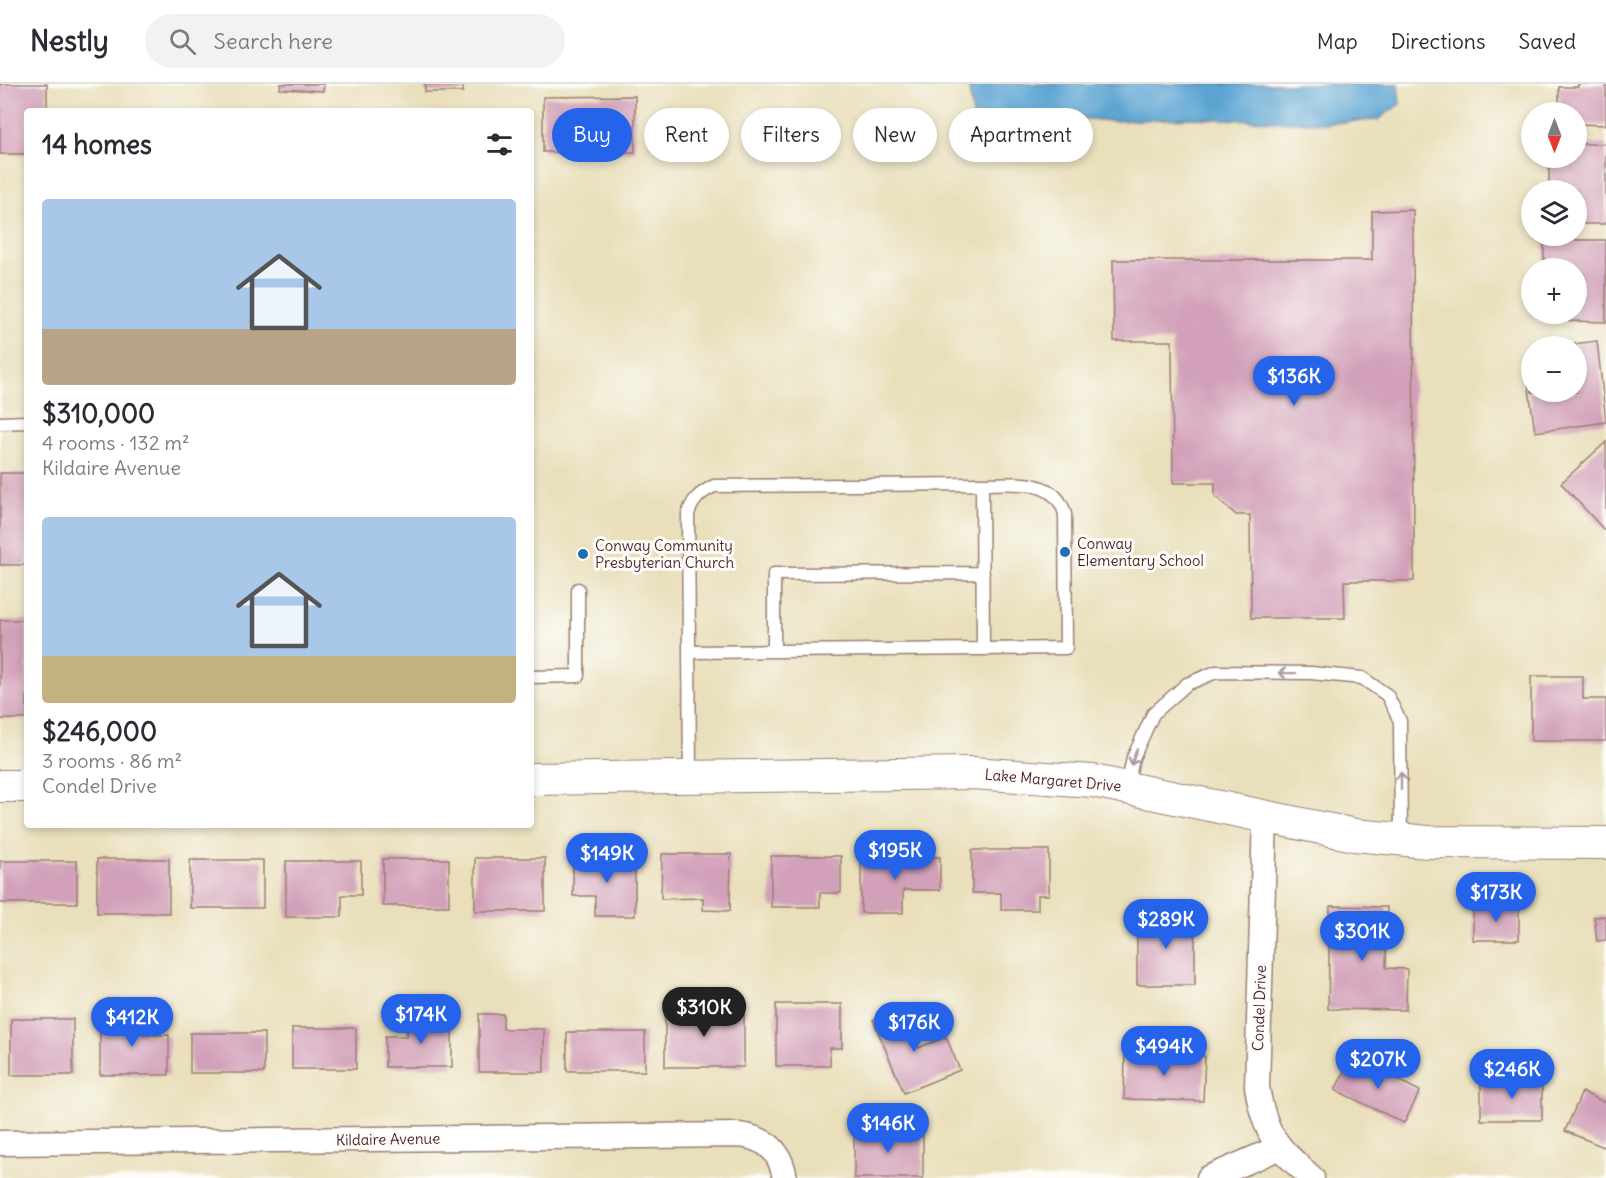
<!DOCTYPE html>
<meta charset="utf-8">
<style>
:root{--surface:#fff;--page:#f2f2f3;--text:#2b2b33;--muted:#7c7c81;--line:#e1e1e2;--accent:#2563eb}
body{margin:0;font-family:Delius,sans-serif;background:var(--page);color:var(--text);height:100vh;display:flex;flex-direction:column;font-size:22px;white-space:nowrap}
*{box-sizing:border-box;margin:0}
p{font-size:20px;color:var(--muted)}
.icon{flex:none;width:33px;height:33px;fill:none;stroke:currentColor;stroke-width:2;stroke-linecap:round;stroke-linejoin:round}
.map{position:relative;flex:1;overflow:hidden}
.sheet{position:absolute;left:24px;top:24px;width:510px;height:720px;display:flex;flex-direction:column;background:var(--surface);border-radius:6px;box-shadow:0 3px 9px #0003}
.sheet>*{flex:none}
.guide{position:absolute;left:552px;top:24px;width:570px;height:54px;display:flex;gap:12px}
.needle{width:39px;rotate:180deg}
.controls{position:absolute;left:1521px;top:18px;display:grid;gap:12px}
.controls a{display:grid;place-items:center;width:66px;height:66px;border-radius:50%;background:var(--surface);box-shadow:0 3px 9px #0003;font-size:30px}
.price{position:absolute;translate:-50% -51px;padding:0 14px;border-radius:21px;background:var(--accent);color:#fff;font-size:20px;line-height:39px;filter:drop-shadow(0 2px 3px #0008)}
.price::after{content:'';position:absolute;left:50%;top:36px;width:18px;height:14px;margin-left:-9px;background:inherit;clip-path:polygon(0 0,100% 0,50% 100%)}
.price.active{background:#222;color:#fff}
ul{padding:0;list-style:none}
li{display:grid;align-content:center;gap:12px;height:318px;padding:0 18px}
li span{display:grid;place-items:center;height:186px;border-radius:6px;color:#555}
li>.icon{margin-inline-start:auto}
span .icon{width:108px;height:108px;fill:#fffc;stroke-width:1}
li b{font-size:26px}
h2{display:flex;justify-content:space-between;align-items:center;height:72px;padding:0 18px;font-size:26px}
.tag{padding:0 21px;border-radius:27px;background:var(--surface);box-shadow:0 3px 9px #0003;font-size:21px;line-height:54px}
.tag.active{background:var(--accent);color:#fff}
header{display:flex;align-items:center;gap:36px;box-sizing:border-box;height:84px;padding:0 30px;background:var(--surface);border-bottom:2px solid var(--line)}
header strong{font-size:28px}
nav{display:flex;gap:33px;margin-inline-start:auto;font-size:21px}
.search{width:420px;height:54px;background:var(--page);display:flex;align-items:center;gap:15px;box-sizing:border-box;padding:0 21px;border-radius:33px;color:var(--muted);font-size:22px}
.map>svg:first-child{display:block}
</style>
<header>
<strong>Nestly</strong>
<div class="search"><svg class="icon" aria-label="search" viewBox="0 0 24 24"><circle cx="10" cy="10" r="6"/><path d="M15 15l6 6"/></svg>Search here</div>
<nav><a>Map</a><a>Directions</a><a>Saved</a></nav>
</header>
<div class="map">
<svg width="1606" height="1094" viewBox="0 0 1606 1094">
<rect width="100%" height="100%" fill="#fdfcf7"/>
<filter id="ink" filterUnits="userSpaceOnUse"><feTurbulence type="fractalNoise" baseFrequency=".0167" numOctaves="2"/><feDisplacementMap in="SourceGraphic" scale="12" xChannelSelector="R" yChannelSelector="G"/><feConvolveMatrix kernelMatrix="1 2 1 2 8 2 1 2 1" color-interpolation-filters="sRGB"/></filter>
<filter id="wash" filterUnits="userSpaceOnUse"><feTurbulence type="fractalNoise" baseFrequency=".008" numOctaves="4" result="noise"/><feDisplacementMap in="SourceGraphic" scale="24" xChannelSelector="R" yChannelSelector="G"/><feGaussianBlur stdDeviation="1.35" result="paint"/><feColorMatrix in="noise" values="0 0 0 0 0 0 0 0 0 0 0 0 0 0 0 0 0 1.4 0 .05"/><feComposite in="paint" operator="in"/></filter>
<g filter="url(#wash)">
<rect width="100%" height="100%" fill="#e9dfbb"/>
<!-- water -->
<path fill="#5ba5d3" stroke="#52627f" stroke-width="1.5" d="M973,0H1398L1400,20L1377,36L1327,39L1193,34L1111,37L1046,31L973,32L969,5Z"/>
<g id="blocks">
<!-- building -->
<path fill="#d2a0b9" d="M0,0H47V27H27V70H0Z
M281,0H324L323,7L280,5Z
M425,0H463V8H425Z
M1578,0H1606V41L1576,40V28H1559V3H1578Z
M635,12V68H543V13Z
M1576,60H1606V140H1576V106H1549V79H1568V74H1576Z
M1413,126L1414,497H1344L1345,534H1251L1250,431H1236L1215,412V399H1173L1172,257H1114L1113,176H1372V127Z
M1544,156H1606V238L1569,237V230H1576V184H1544Z
M1597,257L1606,338L1535,348L1527,290L1532,289V308H1576V262L1565,261Z
M1606,358V448L1561,399Z
M0,389H27V481H0Z
M0,536H27V635H0Z
M1531,592H1583V615H1606V657H1531Z
M972,766H1049V811H1038V826H1001V809H972Z
M662,770H731L730,827L703,826V814L661,815Z
M771,772H841V809H820V823H771Z
M573,773H635V832H595V812H573Z
M861,773H940V806H903V829H861Z
M475,774H545V827H475Z
M97,775H169V829H97Z
M383,775H449V822H383Z
M190,776H263V824H190Z
M0,777H77V819H0Z
M286,777H361V811H342V833H286Z
M1330,822L1387,823L1386,884L1407,885L1406,926L1328,925Z
M1473,822H1519V856H1473Z
M1137,830H1195V901H1137Z
M1606,832V856L1597,857L1594,833Z
M776,920H842V964H830V982H776Z
M901,924L918,964L946,953L960,986L904,1009L873,936Z
M665,925H744V983H665Z
M479,930H503V945H544V988H479Z
M100,932H144V951H169V991H100Z
M11,935H73V991H11Z
M407,935H452V983H385V952H407Z
M292,944H356V985H292Z
M567,948H645V987H567Z
M190,949H264V989H190Z
M1125,970L1205,972L1203,1017L1124,1015Z
M1352,973L1420,1007L1404,1039L1335,1006Z
M1481,995H1542V1036H1481Z
M1582,1008L1606,1019V1064L1565,1047Z
M854,1047H923V1094H854Z"/>
</g>
</g>
<g filter="url(#ink)">
<use href="#blocks" fill-opacity="0" stroke="#9a7f73" stroke-width="1.5"/>
<g fill="none" stroke-linecap="round" stroke-linejoin="round">
<defs>
<path id="service" d="M0,339L27,338
M982,400C1013,400 1055,393 1065,430L1066,564L983,565
M774,567V490L983,489
M689,568L983,565L982,400L714,402C700,409 693,415 688,430L690,692
M531,593L578,592V505
M1127,703L1133,674L1153,630L1187,600L1216,588L1311,589L1362,594L1387,611L1400,637L1401,754"/>
<path id="minor" d="M1265,734L1257,1003C1265,1052 1276,1062 1312,1094
M0,1059L740,1051C767,1055 780,1066 785,1094
M1209,1094L1278,1064"/>
<path id="tertiary" d="M531,695L972,689L1093,697L1355,751L1428,758L1606,759
M0,702H27"/>
</defs>
<!-- service casing -->
<use href="#service" stroke="#9a7f73" stroke-width="15"/>
<!-- minor casing -->
<use href="#minor" stroke="#9a7f73" stroke-width="27"/>
<!-- tertiary casing -->
<use href="#tertiary" stroke="#9a7f73" stroke-width="34"/>
<!-- service -->
<use href="#service" stroke="#fff" stroke-width="12"/>
<!-- minor -->
<use href="#minor" stroke="#fff" stroke-width="24"/>
<!-- tertiary -->
<use href="#tertiary" stroke="#fff" stroke-width="32"/>
</g>
<!-- one-way arrows -->
<defs><path id="oneway-shaft" d="M-6 0H5M1.5-3L5.5 0L1.5 3" fill="none" stroke-width="1.6" stroke-linecap="round" stroke-linejoin="round" transform="scale(1.5)"/></defs>
<g stroke="#ae9aa0">
<use href="#oneway-shaft" transform="translate(1287 589) rotate(-179)"/>
<use href="#oneway-shaft" transform="translate(1134 673) rotate(109)"/>
<use href="#oneway-shaft" transform="translate(1401 697) rotate(-90)"/>
</g>
</g>
<!-- markers -->
<g fill="#1f6fb2" stroke="#fdfcf7" stroke-width="2">
<circle cx="1065" cy="468" r="6"/>
<circle cx="583" cy="470" r="6"/>
</g>
<g text-anchor="middle" dominant-baseline="central" stroke-width="6" stroke-linejoin="round" paint-order="stroke">
<!-- poi labels -->
<g font-size="15" fill="#4a1f2b" stroke="#fdfcf7" text-anchor="start">
<text x="1077" y="459">Conway<tspan x="1077" dy="17">Elementary School</tspan></text>
<text x="595" y="461">Conway Community<tspan x="595" dy="17">Presbyterian Church</tspan></text>
</g>
<!-- street labels -->
<g font-size="15" fill="#4a1f2b" stroke="#fdfcf7">
<text transform="translate(1053 696) rotate(5)">Lake Margaret Drive</text>
<text transform="translate(1259 924) rotate(-88)">Condel Drive</text>
<text transform="translate(388 1055) rotate(-1)">Kildaire Avenue</text>
</g>
</g>
</svg>
<div class="controls">
<a><svg class="needle" viewBox="-14 -14 28 28"><path d="M0-13l5 13h-10z" fill="#e53935"/><path d="M0 13l5-13h-10z" fill="#7c7c81"/></svg></a>
<a><svg class="icon" aria-label="layers" viewBox="0 0 24 24"><path d="M12 4l9 5-9 5-9-5zM3 14l9 5 9-5"/></svg></a>
<a>+</a>
<a>−</a>
</div>
<b class="price" style="left:1294px;top:323px">$136K</b>
<b class="price" style="left:895px;top:797px">$195K</b>
<b class="price" style="left:607px;top:800px">$149K</b>
<b class="price" style="left:1496px;top:839px">$173K</b>
<b class="price" style="left:1166px;top:866px">$289K</b>
<b class="price" style="left:1362px;top:878px">$301K</b>
<b class="price active" style="left:704px;top:954px">$310K</b>
<b class="price" style="left:421px;top:961px">$174K</b>
<b class="price" style="left:132px;top:964px">$412K</b>
<b class="price" style="left:914px;top:969px">$176K</b>
<b class="price" style="left:1164px;top:993px">$494K</b>
<b class="price" style="left:1378px;top:1006px">$207K</b>
<b class="price" style="left:1512px;top:1016px">$246K</b>
<b class="price" style="left:888px;top:1070px">$146K</b>
<div class="guide">
<a class="tag active">Buy</a>
<a class="tag">Rent</a>
<a class="tag">Filters</a>
<a class="tag">New</a>
<a class="tag">Apartment</a>
</div>
<section class="sheet">
<h2>14 homes<svg class="icon" aria-label="filters" viewBox="0 0 24 24"><path d="M4 7h16M4 17h16"/><circle cx="9" cy="7" r="2"/><circle cx="15" cy="17" r="2"/></svg></h2>
<ul>
<li><span style="background:linear-gradient(#a9c7e8 70%,#b9a48a 0)"><svg class="icon" aria-label="home" viewBox="0 0 24 24"><path d="M3 11l9-7 9 7M6 9v11h12V9"/></svg></span><div><b>$310,000</b><p>4 rooms · 132 m²</p><p>Kildaire Avenue</p></div></li>
<li><span style="background:linear-gradient(#a9c7e8 75%,#c2b280 0)"><svg class="icon" aria-label="home" viewBox="0 0 24 24"><path d="M3 11l9-7 9 7M6 9v11h12V9"/></svg></span><div><b>$246,000</b><p>3 rooms · 86 m²</p><p>Condel Drive</p></div></li>
</ul>
</section>
</div>
